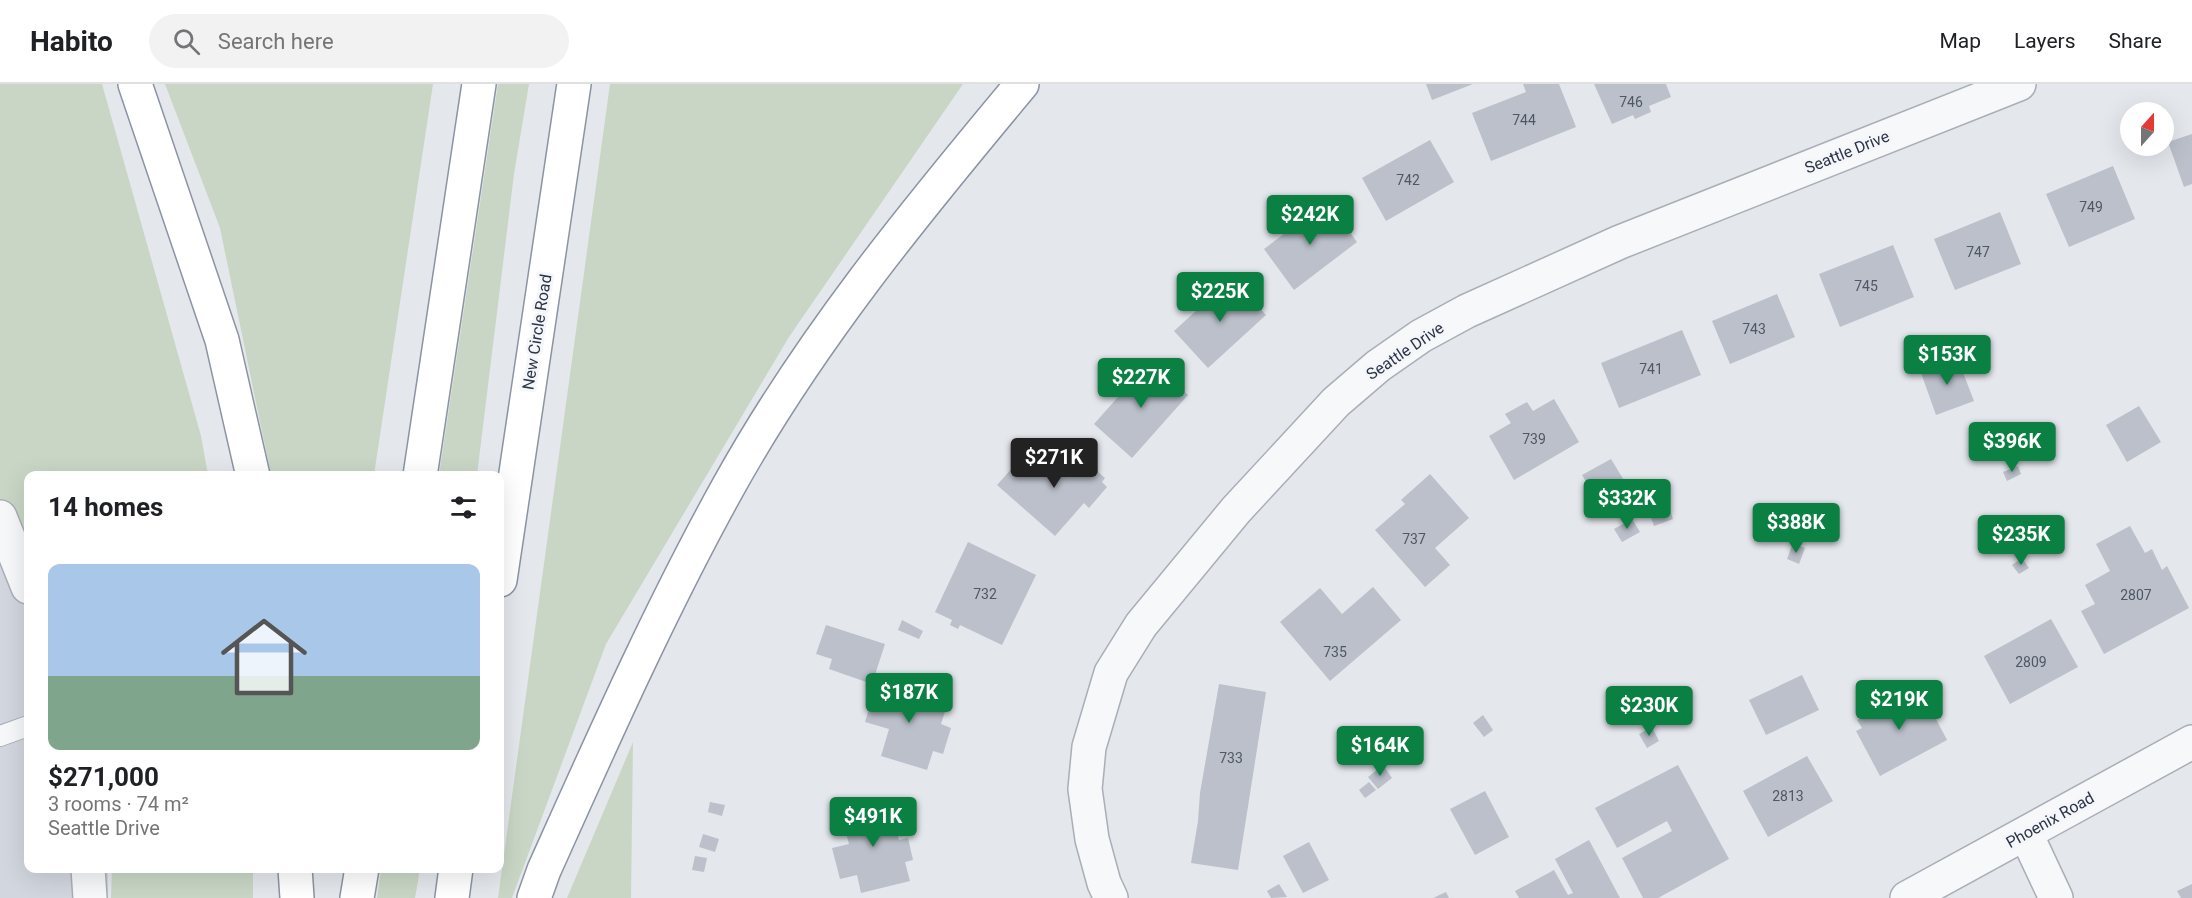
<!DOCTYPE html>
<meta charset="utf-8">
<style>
:root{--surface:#fff;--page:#f2f2f2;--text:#202124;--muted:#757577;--line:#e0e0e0;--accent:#0b8043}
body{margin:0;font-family:Roboto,sans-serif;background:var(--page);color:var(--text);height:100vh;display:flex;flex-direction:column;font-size:22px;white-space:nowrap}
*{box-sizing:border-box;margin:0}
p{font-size:20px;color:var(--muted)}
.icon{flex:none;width:33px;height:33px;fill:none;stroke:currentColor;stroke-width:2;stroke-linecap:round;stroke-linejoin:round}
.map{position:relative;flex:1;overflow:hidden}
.details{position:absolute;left:24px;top:387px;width:480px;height:402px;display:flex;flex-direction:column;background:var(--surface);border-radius:12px;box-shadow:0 6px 24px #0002}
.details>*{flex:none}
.needle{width:39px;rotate:21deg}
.buttons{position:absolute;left:2120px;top:18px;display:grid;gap:12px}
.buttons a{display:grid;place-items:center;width:54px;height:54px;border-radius:50%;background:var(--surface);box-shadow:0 6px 24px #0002;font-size:30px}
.price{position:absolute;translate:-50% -51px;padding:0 14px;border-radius:6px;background:var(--accent);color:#fff;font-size:20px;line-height:39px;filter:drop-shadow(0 2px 3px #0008)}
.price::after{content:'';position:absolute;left:50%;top:36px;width:18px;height:14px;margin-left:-9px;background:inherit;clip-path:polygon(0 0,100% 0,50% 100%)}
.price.selected{background:#222;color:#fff}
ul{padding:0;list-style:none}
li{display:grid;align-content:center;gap:12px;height:318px;padding:0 24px}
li+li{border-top:2px solid var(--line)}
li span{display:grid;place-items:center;height:186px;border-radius:12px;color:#555}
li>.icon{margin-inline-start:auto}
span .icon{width:108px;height:108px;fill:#fffc;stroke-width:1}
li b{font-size:26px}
h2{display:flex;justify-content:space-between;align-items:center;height:72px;padding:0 24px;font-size:26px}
header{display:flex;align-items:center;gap:36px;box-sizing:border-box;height:84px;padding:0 30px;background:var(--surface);border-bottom:2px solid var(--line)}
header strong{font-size:28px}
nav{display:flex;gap:33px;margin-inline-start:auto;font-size:21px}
.search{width:420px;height:54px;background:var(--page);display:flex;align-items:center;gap:15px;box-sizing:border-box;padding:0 21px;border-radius:33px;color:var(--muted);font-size:22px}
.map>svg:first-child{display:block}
</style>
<header>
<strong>Habito</strong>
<div class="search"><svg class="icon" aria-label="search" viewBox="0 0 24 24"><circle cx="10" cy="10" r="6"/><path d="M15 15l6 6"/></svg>Search here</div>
<nav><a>Map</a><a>Layers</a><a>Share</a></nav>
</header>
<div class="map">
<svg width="2192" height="814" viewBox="0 0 2192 814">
<rect width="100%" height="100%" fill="#e4e7ec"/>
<!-- built -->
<path fill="#d2d6de" d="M0,392L28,449V784L108,785V814H0Z"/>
<!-- green -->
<path fill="#c9d6c5" d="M0,0H102L201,352L208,391L28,392V503L0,433Z
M165,0H433L374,391H271L220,144Z
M498,0H529L514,90L477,391H439Z
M610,0H963L789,253L606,560L512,814H498Z
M633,658L631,814H567Z
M112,785H253V814H111Z
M381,785H420L415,814H377Z"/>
<!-- building -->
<path fill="#bbc0ca" d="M1426,0H1473L1432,16Z
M1523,0H1559L1576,43L1491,77L1472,29L1526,8Z
M1594,0H1666L1671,13L1649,22L1651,28L1635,35L1633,31L1612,40Z
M2192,50V100L2184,103L2168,58Z
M1430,56L1454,98L1386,137L1362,94Z
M2113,82L2135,135L2069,163L2046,110Z
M1327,117L1357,158L1294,206L1264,165Z
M2000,128L2021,180L1955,206L1934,155Z
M1893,161L1914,213L1840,243L1819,190Z
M1232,194L1266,231L1208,284L1174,247Z
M1777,210L1795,253L1730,280L1712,237Z
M1682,246L1701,291L1619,324L1601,279Z
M1957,273L1974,317L1936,331L1920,286Z
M1150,277L1188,311L1132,374L1094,340Z
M1554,315L1579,358L1514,396L1489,352L1511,339L1505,330L1527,318L1533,327Z
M2139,322L2161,358L2127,378L2106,341Z
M1992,354L1997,369L1982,374L1977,359Z
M1069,363L1105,394L1102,398L1107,403L1089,424L1084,419L1055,452L997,401L1023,372L1045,391Z
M1611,375L1633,411L1604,428L1582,391Z
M2018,382L2021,390L2007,397L2003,388Z
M1430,390L1469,434L1435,464L1450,481L1425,503L1375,446L1405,420L1401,416Z
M1668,420L1673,435L1654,442L1649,428Z
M1632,435L1640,448L1622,458L1614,445Z
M2130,442L2145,469L2152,465L2162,486L2167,482L2189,524L2104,570L2081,527L2095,520L2085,501L2110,487L2096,460Z
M968,458L1036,491L1002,561L960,541L958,545L950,541L952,536L935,528Z
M1793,459L1805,464L1799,480L1787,475Z
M2022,474L2029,484L2019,490L2012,481Z
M1373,503L1401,536L1330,597L1280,538L1320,504L1342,530Z
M2051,535L2078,583L2010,620L1984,572Z
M902,536L923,547L919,555L898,546Z
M826,541L885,560L872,600L829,585L832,575L816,570Z
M1802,591L1819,626L1766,651L1749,616Z
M878,596L948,618L941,640L951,644L943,670L933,667L927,686L881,672L889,645L865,638Z
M1219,600L1266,608L1238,786L1191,779L1198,737L1200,709Z
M1907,603L1914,617L1924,612L1947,656L1880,692L1856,647L1862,644L1857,636L1886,620L1883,615Z
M1483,631L1493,646L1484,653L1473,639Z
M1652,643L1659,657L1647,664L1639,650Z
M1807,672L1833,717L1768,753L1743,707Z
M1383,681L1392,694L1378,705L1368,693Z
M1678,681L1729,775L1658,814H1643L1622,774L1672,747L1667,737L1617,764L1595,724Z
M1369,698L1376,706L1365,714L1359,706Z
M1485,707L1509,753L1475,771L1450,725Z
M888,714L899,756L908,754L913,776L905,778L910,797L861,809L857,791L840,795L832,764L849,760L840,727Z
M710,718L725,721L722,732L708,728Z
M703,750L719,755L715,768L699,763Z
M1589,756L1620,814H1519L1515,807L1554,786L1568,811L1573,809L1555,775Z
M1309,758L1329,796L1303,809L1283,772Z
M695,772L707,774L704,788L692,786Z
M1279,800L1287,813L1271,814L1267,807Z
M2192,800V814H2181L2177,807Z
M1446,808L1449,814H1433Z"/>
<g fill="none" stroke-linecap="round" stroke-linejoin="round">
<defs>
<path id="service" d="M0,652L28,642"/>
<path id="minor" d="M0,433L28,503
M2026,750L2056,814
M88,784L90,814
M1111,814L1104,799L1092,755L1085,705L1089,663L1111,589L1141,541L1236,426L1336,318L1378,282L1421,252L1467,227L1620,158L2019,0
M1907,814L2192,658"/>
<path id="motorway" d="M135,0L222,256L253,392
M420,392L479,0
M500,496L574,0
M295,784L297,814
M357,814L362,784
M452,814L456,784
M534,814L544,786C602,657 659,528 727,405C808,258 915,128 1022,0"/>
</defs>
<!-- service casing -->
<use href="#service" stroke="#a9aeb7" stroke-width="22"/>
<!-- minor casing -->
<use href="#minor" stroke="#a9aeb7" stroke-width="36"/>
<!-- motorway casing -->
<use href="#motorway" stroke="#8b94a3" stroke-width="36"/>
<!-- service -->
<use href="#service" stroke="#f7f8fa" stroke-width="20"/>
<!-- minor -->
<use href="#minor" stroke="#f7f8fa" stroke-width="33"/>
<!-- motorway -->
<use href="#motorway" stroke="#fff" stroke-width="33"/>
</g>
<g text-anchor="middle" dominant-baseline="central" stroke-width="6" stroke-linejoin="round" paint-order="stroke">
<!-- number labels -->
<g font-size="14" fill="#4f5766">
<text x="1631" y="18">746</text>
<text x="1524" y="36">744</text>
<text x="1408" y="96">742</text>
<text x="2091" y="123">749</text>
<text x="1978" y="168">747</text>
<text x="1866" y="202">745</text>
<text x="1754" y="245">743</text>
<text x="1651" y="285">741</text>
<text x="1534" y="355">739</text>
<text x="1414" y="455">737</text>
<text x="985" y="510">732</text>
<text x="2136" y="511">2807</text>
<text x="1335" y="568">735</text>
<text x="2031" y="578">2809</text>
<text x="1231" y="674">733</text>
<text x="1788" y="712">2813</text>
</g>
<!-- street labels -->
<g font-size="16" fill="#2b3445" stroke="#f4f6f9">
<text transform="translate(1847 68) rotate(-22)">Seattle Drive</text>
<text transform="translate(537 248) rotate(-81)">New Circle Road</text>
<text transform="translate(1405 267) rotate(-34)">Seattle Drive</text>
<text transform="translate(2050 736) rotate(-29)">Phoenix Road</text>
</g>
</g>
</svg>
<div class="buttons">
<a><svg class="needle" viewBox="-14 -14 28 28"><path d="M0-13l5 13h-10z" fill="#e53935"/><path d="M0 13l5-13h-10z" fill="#757577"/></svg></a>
</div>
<b class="price" style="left:1310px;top:162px">$242K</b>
<b class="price" style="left:1220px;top:239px">$225K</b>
<b class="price" style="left:1947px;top:302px">$153K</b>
<b class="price" style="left:1141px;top:325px">$227K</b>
<b class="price" style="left:2012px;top:389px">$396K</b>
<b class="price selected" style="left:1054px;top:405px">$271K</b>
<b class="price" style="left:1627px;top:446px">$332K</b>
<b class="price" style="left:1796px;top:470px">$388K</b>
<b class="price" style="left:2021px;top:482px">$235K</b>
<b class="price" style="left:909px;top:640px">$187K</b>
<b class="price" style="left:1899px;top:647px">$219K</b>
<b class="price" style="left:1649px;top:653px">$230K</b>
<b class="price" style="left:1380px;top:693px">$164K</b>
<b class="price" style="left:873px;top:764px">$491K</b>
<section class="details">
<h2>14 homes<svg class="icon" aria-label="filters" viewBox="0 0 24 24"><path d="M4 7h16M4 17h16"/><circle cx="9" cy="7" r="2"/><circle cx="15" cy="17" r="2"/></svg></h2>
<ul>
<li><span style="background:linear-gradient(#a9c7e8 60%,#7fa58c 0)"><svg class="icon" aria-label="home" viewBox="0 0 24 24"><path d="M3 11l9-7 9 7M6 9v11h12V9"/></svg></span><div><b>$271,000</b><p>3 rooms · 74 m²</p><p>Seattle Drive</p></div></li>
</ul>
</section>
</div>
